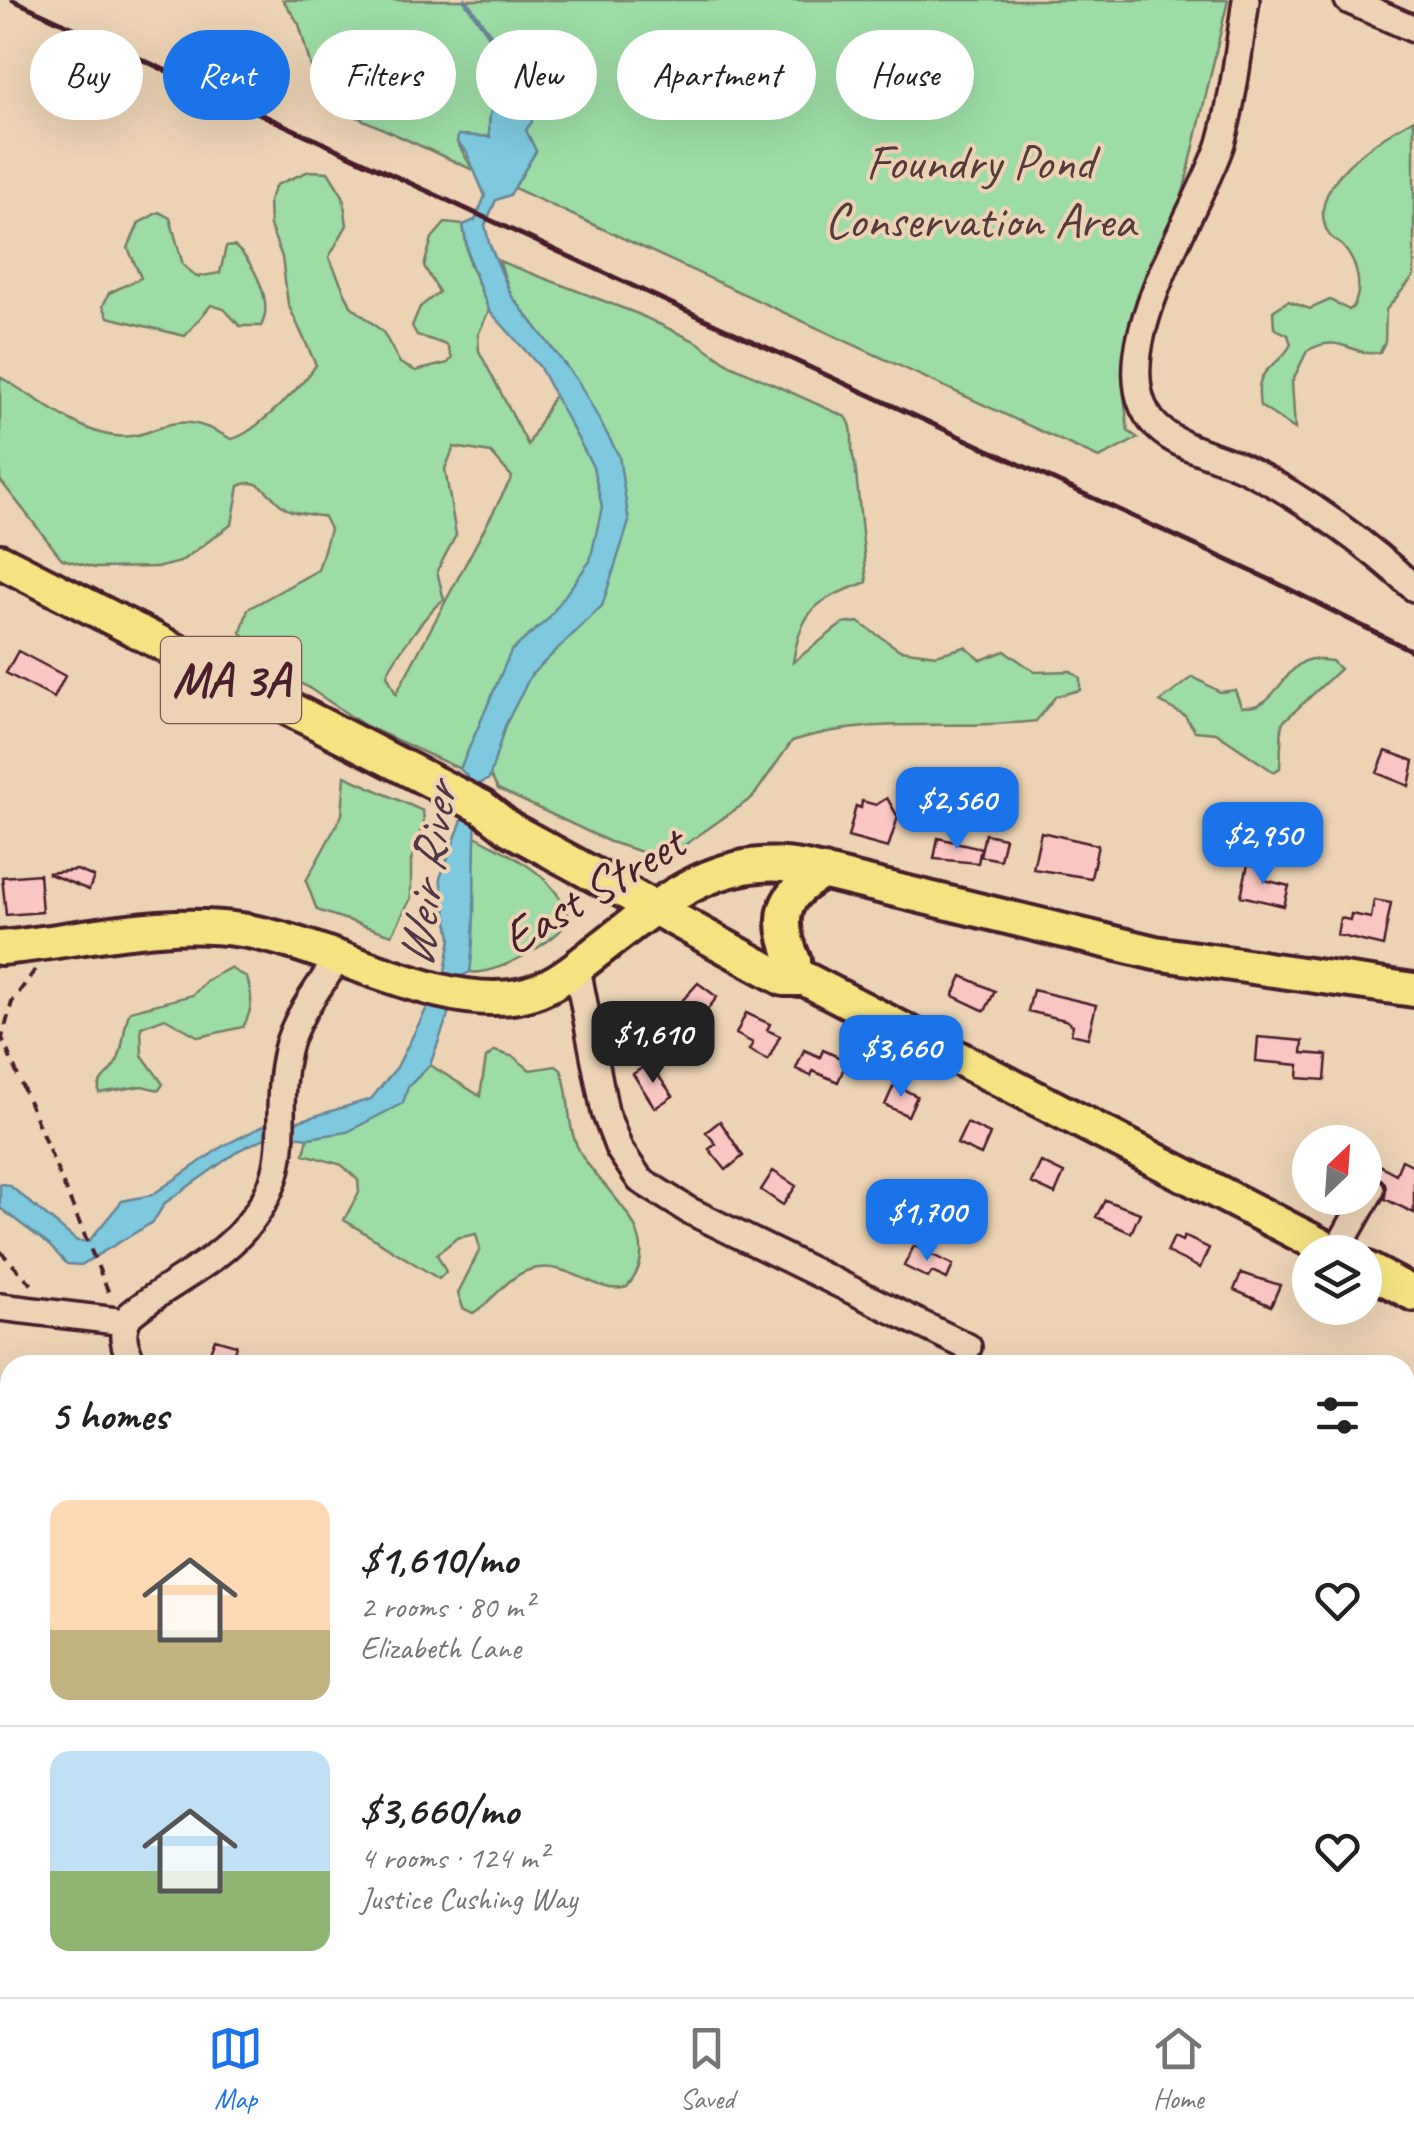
<!DOCTYPE html>
<meta charset="utf-8">
<style>
:root{--surface:#fff;--page:#f6f6f6;--text:#222;--muted:#767676;--line:#e0e0e0;--accent:#1a73e8}
body{margin:0;font-family:Caveat,sans-serif;background:var(--page);color:var(--text);height:100vh;display:flex;flex-direction:column;font-size:38px;white-space:nowrap}
*{box-sizing:border-box;margin:0}
p{font-size:32px;color:var(--muted)}
.icon{flex:none;width:55px;height:55px;fill:none;stroke:currentColor;stroke-width:2;stroke-linecap:round;stroke-linejoin:round}
.map{position:relative;flex:1;overflow:hidden}
.details{position:absolute;left:0px;top:1355px;width:1415px;height:642px;display:flex;flex-direction:column;background:var(--surface);border-radius:30px 30px 0 0;box-shadow:0 10px 40px #0002}
.details>*{flex:none}
.guide{position:absolute;left:30px;top:30px;width:1355px;height:90px;display:flex;gap:20px}
.needle{width:65px;rotate:25deg}
.buttons{position:absolute;left:1292px;top:1125px;display:grid;gap:20px}
.buttons a{display:grid;place-items:center;width:90px;height:90px;border-radius:50%;background:var(--surface);box-shadow:0 10px 40px #0002;font-size:50px}
.price{position:absolute;translate:-50% -85px;padding:0 22px;border-radius:20px;background:var(--accent);color:#fff;font-size:32px;line-height:65px;filter:drop-shadow(0 2px 5px #0008)}
.price::after{content:'';position:absolute;left:50%;top:60px;width:30px;height:22px;margin-left:-15px;background:inherit;clip-path:polygon(0 0,100% 0,50% 100%)}
.price.current{background:#222;color:#fff}
ul{padding:0;list-style:none}
li{display:flex;align-items:center;gap:30px;height:250px;padding:0 50px}
li+li{border-top:2px solid var(--line)}
li span{display:grid;place-items:center;flex:none;width:280px;height:200px;border-radius:20px;color:#555}
li>.icon{margin-inline-start:auto}
span .icon{width:120px;height:120px;fill:#fffc;stroke-width:1}
li b{font-size:42px}
h2{display:flex;justify-content:space-between;align-items:center;height:120px;padding:0 50px;font-size:42px}
.pill{padding:0 35px;border-radius:45px;background:var(--surface);box-shadow:0 10px 40px #0002;font-size:35px;line-height:90px}
.pill.current{background:var(--accent);color:#fff}
.tabs{display:flex;justify-content:space-around;align-items:center;height:140px;border-top:2px solid var(--line);background:var(--surface);font-size:28px;color:var(--muted)}
.tabs a{display:grid;justify-items:center;gap:5px}
.tabs .current{color:var(--accent)}
.map>svg:first-child{display:block}
</style>
<div class="map">
<svg width="1414" height="1997" viewBox="0 0 1414 1997">
<rect width="100%" height="100%" fill="#ecd3b4"/>
<filter id="ink" filterUnits="userSpaceOnUse"><feTurbulence type="fractalNoise" baseFrequency=".01" numOctaves="2"/><feDisplacementMap in="SourceGraphic" scale="20" xChannelSelector="R" yChannelSelector="G"/><feConvolveMatrix kernelMatrix="1 2 1 2 8 2 1 2 1" color-interpolation-filters="sRGB"/></filter>
<g filter="url(#ink)">
<!-- green -->
<path fill="#9ddca5" stroke="#747e68" stroke-width="2.5" fill-rule="evenodd" d="M283,0H1228L1177,219L1133,316L1122,377L1128,431L1138,438L1099,458L514,188L536,151L491,137L459,135L457,142L473,170L320,100L299,24Z
M1414,119V276L1386,310L1385,342L1380,352C1353,358 1341,331 1307,351L1292,382L1295,429L1260,406C1253,363 1278,371 1291,344L1288,335L1274,328L1273,311L1288,301L1310,309L1330,300L1349,310L1353,307C1363,289 1358,265 1345,249C1340,242 1332,240 1328,233C1303,185 1379,138 1414,119Z
M309,171L328,172L343,196L347,225L329,257L351,306L383,332L400,363L416,371L448,363L452,358L447,345L417,335L412,326L420,307L439,292L424,266L432,238L445,223L463,225L469,262L489,310L478,335L479,351L528,445L568,369L511,295L499,261L638,314L697,342L730,365L846,417C857,430 848,449 855,463L867,582C817,600 802,607 793,662L842,624L858,622L900,650L936,655L965,647L981,660L1005,651L1035,672L1071,671L1080,678V690L1056,696L1036,721C954,731 870,715 792,741L753,797L666,858L658,857L610,842L498,789L490,775L463,762L460,769L364,725L306,686L263,666L241,632L248,609L318,570L330,529L324,517C313,514 299,514 289,510C270,502 264,474 239,486L232,524L180,562L160,567L95,568L62,559L0,480V377C28,393 71,425 100,433C162,450 160,397 231,439C252,436 304,384 316,365L288,304L282,257L270,226L269,200L276,185ZM454,447L491,453L512,477L396,694L387,675C391,662 433,604 444,600L437,571L456,535L445,469Z
M159,212L170,218L183,265L197,277L220,273L226,247L234,246C254,261 274,303 261,326H240L224,309L211,305L185,336L108,317L103,306L109,293L141,278L128,248L139,223Z
M1311,659L1332,661L1340,669L1282,723L1280,768L1274,772L1216,733L1195,731L1185,716L1160,702L1193,677L1220,692L1235,690L1241,706C1274,714 1283,665 1311,659Z
M345,776L423,811L424,821L411,861V898L392,935L317,910L306,881L342,815Z
M475,836C515,857 554,874 570,919C559,940 494,977 470,972Z
M230,968L247,978C253,997 253,1009 243,1027L199,1037L165,1018L141,1027L142,1055L163,1084L159,1090L142,1086L99,1093C97,1079 107,1077 114,1066C125,1051 122,1028 130,1011L193,995L207,980Z
M495,1051L514,1057L530,1070L556,1066L561,1070C571,1094 566,1121 577,1146C596,1189 673,1233 627,1287C597,1297 567,1257 529,1270C505,1278 494,1301 473,1313L463,1308L458,1293L480,1249L476,1234L457,1238L437,1254L446,1272L439,1279L344,1220L359,1192L358,1180L342,1165L304,1154L308,1138C358,1134 391,1092 430,1065L480,1096L486,1058Z"/>
<!-- water -->
<path fill="#7ec9de" stroke="#698596" stroke-width="2.5" d="M509,88L516,90L531,112L532,122L526,130L536,151L510,195L496,200L485,225L489,243L511,295L579,383L619,456L629,522L602,606L531,675L505,726L489,779L481,783C469,845 479,909 470,972L462,976L430,1065L408,1087L403,1103L347,1132L308,1138L276,1133L241,1149L165,1203L153,1222L81,1265L67,1264L48,1244L0,1208V1184L9,1185L77,1241H89L122,1201L152,1195L223,1146L271,1122L289,1124L371,1099L397,1067L445,972L451,938L440,878L462,820L468,777L460,769L511,651L548,619L590,561L602,507L593,467L539,366L489,310L470,262L463,225L475,220L485,196L466,151L457,142L458,135L490,137C487,115 491,101 509,88Z"/>
<g fill="none" stroke-linecap="round" stroke-linejoin="round">
<!-- stream -->
<path stroke="#698596" stroke-width="5" d="M465,0L497,45L509,91"/>
</g>
<!-- building -->
<path fill="#f8c7c1" stroke="#4a1f2b" stroke-width="2.5" d="M18,651L65,676L54,698L6,673Z
M1386,751L1414,761L1409,786L1377,773Z
M887,798L898,817L888,848L848,837L856,806L861,808L862,801L876,805Z
M1041,832L1098,845L1091,878L1033,869Z
M985,834L1005,838L1000,860L980,856Z
M938,838L981,848L978,863L934,859Z
M1248,864L1268,868L1265,880L1289,886L1284,906L1241,896Z
M77,870L94,877L89,890L47,873Z
M39,874L42,912L6,915L2,877Z
M1374,900L1391,903L1383,946L1337,935L1340,918L1350,920L1351,914L1371,918Z
M962,976L995,991L985,1011L953,996Z
M698,983L717,997L701,1018L697,1014L689,1025L672,1012Z
M1033,990L1096,1005L1088,1038L1071,1034L1073,1025L1065,1020L1028,1011Z
M746,1013L770,1024L767,1030L780,1036L768,1060L749,1050L753,1043L736,1034Z
M1258,1037L1303,1041L1302,1053L1327,1055L1325,1080L1298,1078L1299,1065L1256,1061Z
M804,1050L820,1057L823,1050L847,1061L838,1082L813,1071L811,1076L796,1069Z
M649,1063L673,1096L655,1108L633,1074Z
M894,1085L917,1096L908,1116L885,1105Z
M720,1121L743,1156L726,1170L709,1149L716,1144L706,1132Z
M967,1123L990,1134L981,1155L957,1144Z
M1402,1160L1414,1166V1213L1385,1199V1183L1374,1174L1379,1165L1396,1174Z
M1041,1162L1064,1173L1055,1194L1031,1183Z
M773,1171L796,1186L783,1205L761,1190Z
M1105,1200L1140,1213L1131,1233L1096,1217Z
M1184,1236L1209,1248L1200,1268L1167,1252L1174,1237L1182,1241Z
M914,1246L953,1265L947,1279L932,1272L928,1278L904,1266Z
M1241,1273L1280,1285L1271,1306L1234,1290Z
M215,1339L236,1345L230,1365H205Z"/>
<g fill="none" stroke-linecap="round" stroke-linejoin="round">
<defs>
<path id="minor" d="M1246,0C1239,47 1234,97 1221,143C1200,210 1086,373 1163,432C1186,450 1220,456 1246,469C1301,496 1370,546 1414,588
M1348,0L1414,29
M577,968L605,1112L619,1149L640,1180L688,1210L968,1347
M1336,1252L1371,1190
M0,1307L125,1322
M135,1365C124,1350 119,1331 130,1315C167,1283 215,1265 247,1226C299,1163 271,1118 287,1050C295,1016 322,984 340,955
M0,1771L10,1763
M1206,1997L1208,1988"/>
<path id="major" d="M0,561L482,807L510,829L784,979H805L1334,1252
M0,948C80,941 161,918 241,930C325,942 438,1011 518,996C550,990 572,971 596,952C659,903 721,850 805,868L1155,953L1414,990
M794,961C775,918 781,894 824,872
M1365,1268L1414,1294"/>
</defs>
<!-- minor casing -->
<use href="#minor" stroke="#4a1f2b" stroke-width="32"/>
<!-- major casing -->
<use href="#major" stroke="#4a1f2b" stroke-width="40"/>
<!-- path -->
<path stroke="#4a1f2b" stroke-width="4" stroke-dasharray="10 8" stroke-linecap="butt" d="M35,970L12,1002L2,1038L111,1298
M0,1251L36,1289
M0,1932L10,1928
M436,1988L441,1997
M374,1997L375,1988
M637,1997L648,1988"/>
<!-- minor -->
<use href="#minor" stroke="#ecd3b4" stroke-width="25"/>
<!-- major -->
<use href="#major" stroke="#f5e382" stroke-width="32"/>
<!-- rail -->
<path stroke="#4a1f2b" stroke-width="5" d="M13,0L1275,582L1414,652"/>
</g>
</g>
<g text-anchor="middle" dominant-baseline="central" stroke-width="8" stroke-linejoin="round" paint-order="stroke">
<!-- shield labels -->
<rect fill="#ecd3b4" stroke="#7b5554" stroke-width="2.5" x="161" y="637" width="140" height="86" rx="8"/>
<g font-size="48" font-weight="bold" fill="#4a1f2b">
<text x="231" y="680">MA 3A</text>
</g>
<!-- park labels -->
<g font-size="50" fill="#563b3d" stroke="#ecd3b4">
<text x="980" y="162">Foundry Pond<tspan x="980" dy="58">Conservation Area</tspan></text>
</g>
<!-- street labels -->
<g font-size="50" fill="#4a1f2b" stroke="#ecd3b4">
<text transform="translate(593 890) rotate(-31)">East Street</text>
</g>
<!-- water labels -->
<g font-size="52" font-style="italic" fill="#523846" stroke="#ecd3b4">
<text transform="translate(427 876) rotate(-82)">Weir River</text>
</g>
</g>
</svg>
<div class="buttons">
<a><svg class="needle" viewBox="-14 -14 28 28"><path d="M0-13l5 13h-10z" fill="#e53935"/><path d="M0 13l5-13h-10z" fill="#767676"/></svg></a>
<a><svg class="icon" aria-label="layers" viewBox="0 0 24 24"><path d="M12 4l9 5-9 5-9-5zM3 14l9 5 9-5"/></svg></a>
</div>
<b class="price" style="left:957px;top:852px">$2,560</b>
<b class="price" style="left:1263px;top:887px">$2,950</b>
<b class="price current" style="left:653px;top:1086px">$1,610</b>
<b class="price" style="left:901px;top:1100px">$3,660</b>
<b class="price" style="left:927px;top:1264px">$1,700</b>
<div class="guide">
<a class="pill">Buy</a>
<a class="pill current">Rent</a>
<a class="pill">Filters</a>
<a class="pill">New</a>
<a class="pill">Apartment</a>
<a class="pill">House</a>
</div>
<section class="details">
<h2>5 homes<svg class="icon" aria-label="filters" viewBox="0 0 24 24"><path d="M4 7h16M4 17h16"/><circle cx="9" cy="7" r="2"/><circle cx="15" cy="17" r="2"/></svg></h2>
<ul>
<li><span style="background:linear-gradient(#ffd9b3 65%,#c2b280 0)"><svg class="icon" aria-label="home" viewBox="0 0 24 24"><path d="M3 11l9-7 9 7M6 9v11h12V9"/></svg></span><div><b>$1,610/mo</b><p>2 rooms · 80 m²</p><p>Elizabeth Lane</p></div><svg class="icon" aria-label="heart" viewBox="0 0 24 24"><path d="M12 20l-8-8c-3-5 5-10 8-4 3-6 11-1 8 4z"/></svg></li>
<li><span style="background:linear-gradient(#bfe0f5 60%,#8fb573 0)"><svg class="icon" aria-label="home" viewBox="0 0 24 24"><path d="M3 11l9-7 9 7M6 9v11h12V9"/></svg></span><div><b>$3,660/mo</b><p>4 rooms · 124 m²</p><p>Justice Cushing Way</p></div><svg class="icon" aria-label="heart" viewBox="0 0 24 24"><path d="M12 20l-8-8c-3-5 5-10 8-4 3-6 11-1 8 4z"/></svg></li>
</ul>
</section>
</div>
<nav class="tabs">
<a class="current"><svg class="icon" aria-label="map" viewBox="0 0 24 24"><path d="M3 6l6-2 6 2 6-2v14l-6 2-6-2-6 2zM9 4v14M15 6v14"/></svg>Map</a>
<a><svg class="icon" aria-label="saved" viewBox="0 0 24 24"><path d="M7 4h10v16l-5-4-5 4z"/></svg>Saved</a>
<a><svg class="icon" aria-label="home" viewBox="0 0 24 24"><path d="M3 11l9-7 9 7M6 9v11h12V9"/></svg>Home</a>
</nav>
